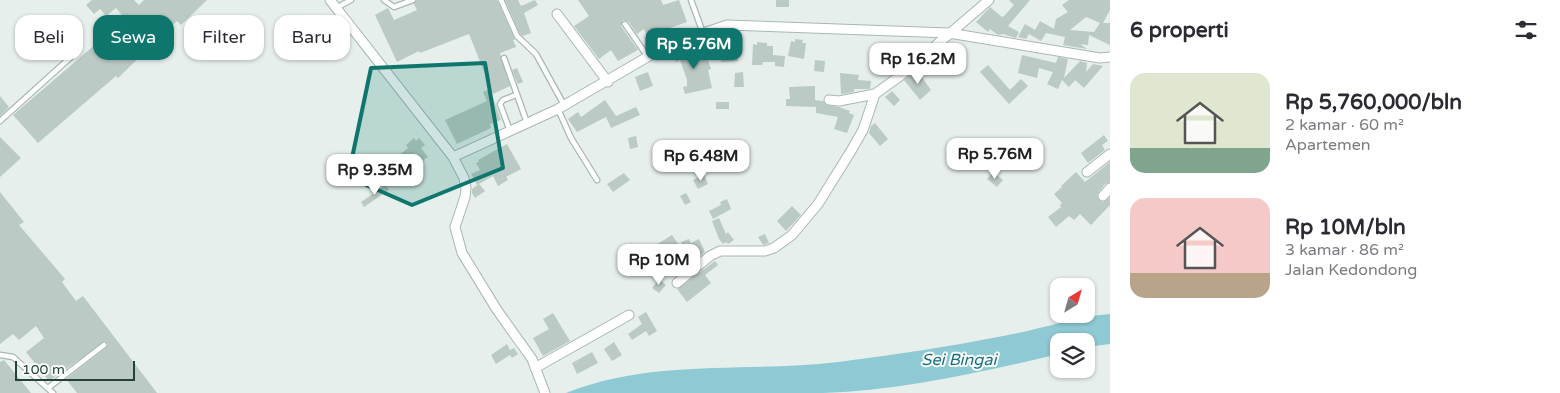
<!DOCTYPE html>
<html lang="id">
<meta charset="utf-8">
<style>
:root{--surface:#fff;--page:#f7f7f7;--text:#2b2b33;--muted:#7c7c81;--accent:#0f766e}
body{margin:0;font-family:"Varela Round",sans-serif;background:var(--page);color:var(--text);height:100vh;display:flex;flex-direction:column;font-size:19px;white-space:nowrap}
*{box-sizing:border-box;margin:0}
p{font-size:16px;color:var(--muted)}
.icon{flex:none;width:28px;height:28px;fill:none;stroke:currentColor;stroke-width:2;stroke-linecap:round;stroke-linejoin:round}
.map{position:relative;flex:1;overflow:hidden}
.side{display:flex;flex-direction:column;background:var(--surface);width:450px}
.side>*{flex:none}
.top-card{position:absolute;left:15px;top:15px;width:475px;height:45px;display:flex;gap:10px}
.needle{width:32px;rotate:37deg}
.fabs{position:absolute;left:1050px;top:278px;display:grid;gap:10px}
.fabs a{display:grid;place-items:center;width:45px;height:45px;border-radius:10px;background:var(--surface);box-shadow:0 1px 4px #0004;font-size:25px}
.scale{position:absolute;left:15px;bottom:12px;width:120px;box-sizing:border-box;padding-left:5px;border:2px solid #24423a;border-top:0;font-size:14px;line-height:18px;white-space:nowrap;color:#24423a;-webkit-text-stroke:4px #f7fbf9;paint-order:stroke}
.price{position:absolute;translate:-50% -42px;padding:0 11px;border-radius:10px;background:#fff;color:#222;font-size:16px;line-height:32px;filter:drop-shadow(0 1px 2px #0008)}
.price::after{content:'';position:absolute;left:50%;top:30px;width:15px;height:11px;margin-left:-8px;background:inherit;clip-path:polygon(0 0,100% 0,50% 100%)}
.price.active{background:var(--accent);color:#fff}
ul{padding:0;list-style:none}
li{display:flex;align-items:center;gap:15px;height:125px;padding:0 20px}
li span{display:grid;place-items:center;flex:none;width:140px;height:100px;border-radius:15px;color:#555}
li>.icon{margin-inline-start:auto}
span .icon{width:60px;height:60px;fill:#fffc;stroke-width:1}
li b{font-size:21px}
h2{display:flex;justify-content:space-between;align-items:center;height:60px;padding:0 20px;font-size:21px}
.chip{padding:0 18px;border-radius:15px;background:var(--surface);box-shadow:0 1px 4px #0004;font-size:18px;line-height:45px}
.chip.active{background:var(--accent);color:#fff}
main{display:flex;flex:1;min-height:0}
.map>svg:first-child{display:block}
</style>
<main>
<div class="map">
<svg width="1110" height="393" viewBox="0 0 1110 393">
<rect width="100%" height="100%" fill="#e6efeb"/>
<!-- water -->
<path fill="#8ec9d4" d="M1110,314V344L1086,347V341H1059V354C982,372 903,390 823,393C738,393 651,393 566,393C653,358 747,373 838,362C893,355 948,347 1003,336C1038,330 1074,317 1110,314Z"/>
<!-- building -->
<path fill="#bbcac4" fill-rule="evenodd" d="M92,0H134L139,5L144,0H207L181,25L177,21L118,78L116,76L38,143L13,115L125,19L116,8L106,16L100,9L94,14L86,5Z
M417,0H497L515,40H513L516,47L500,53L510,86L493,94L469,34L420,53L419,51L397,62L375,15L388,8L394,20L417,10L414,4Z
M505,0H518L521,6L535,0L538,5L524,13L531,33L523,36L520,34Z
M578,0H661L663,5L679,0L687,22L647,36L644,29L637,34L628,21L623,20L621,26L638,50L618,61L611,50L599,59L574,26L589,16Z
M776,0H789V7H776Z
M1009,0H1030L1008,26L1019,32L1016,38L1003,34L998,35L990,29L988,32L976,22L990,7L1002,17L1004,16L1014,5Z
M1069,0H1110V10L1103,23H1110V45L1089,35L1088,45L1080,44L1087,49L1063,45L1065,37L1046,33L1041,41L1029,34L1026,39L1018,37L1025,24L1035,30L1040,21L1054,29L1056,19L1068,12L1062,5ZM1086,17L1100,23L1094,32L1070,30Z
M37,20L49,34L64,22L72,32L67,35L75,43L59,56L38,32L33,35L27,28Z
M795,39L803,40L802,43H806L804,59L788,56L791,41L795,42Z
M732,42L733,53H737L738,61L721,62L720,54H723L722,43Z
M757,42L767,43V46H773V55L785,56L784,67L775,66V62H763L762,65H752L753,44L757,45Z
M687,45L691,57L705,52L711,69L708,70L712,88L685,94L683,87L687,86V80L680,60L676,62L671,50Z
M1022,55L1056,63L1058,57L1068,59L1064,78L1080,61L1087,63L1086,72L1093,64L1103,66L1084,88L1075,80L1069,87L1062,80L1058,89L1047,84L1053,72L1039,68L1037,78L1018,73Z
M815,60L825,61L824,72L814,71Z
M988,65L1010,90L1021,79L1028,86L1009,104L980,72Z
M517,68L523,82L518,84L512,70Z
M917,70L931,90L920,100L904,80Z
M648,72L653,86L640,91L635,77Z
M743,72L744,87H734L735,73Z
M840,73L859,75L858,80L871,81L870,89H854V92L841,94Z
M815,86V100L823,101L826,105L839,107L850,111L849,113L854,115L847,133L834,129L838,117L816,113V107L786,106V99H790L789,87Z
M490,89L501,120L490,124L491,128L457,144L445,120L487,101L483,92Z
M892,91L900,100L894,106L885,97Z
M0,96L9,107L0,116Z
M605,100L616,116L636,107L640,115L611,128L606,117L577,132L568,119L578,112L581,117Z
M716,102H729V109H716Z
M875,123L888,139L880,146L869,133L871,126Z
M1104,135L1108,141L1102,145L1105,150L1088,163L1081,153Z
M636,136L638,147L630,149L628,138Z
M0,137L21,158L0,177Z
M414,138L416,141L419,138L425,145L421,148L428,157L422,161L416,153L405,161L407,164L400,169L393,160L408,148L406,145Z
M507,144L521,169L506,177L508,180L498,186L493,176L477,185L471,174L480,170L476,163L479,162L478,160Z
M707,148L712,157L704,160L700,151Z
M1110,162V182L1105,184L1097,195L1099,200L1102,202L1110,197V205L1091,225L1080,214L1074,220L1069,216L1056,227L1048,217L1061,207L1060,205L1062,203L1054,194L1062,187L1061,186L1076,172L1085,182Z
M993,172L1003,180L997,187L987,179Z
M624,173L630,180L613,192L607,184Z
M704,175L708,184L698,189L693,180Z
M479,184L485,191L475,198L472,193V189Z
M386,185L389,190L364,207L361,202Z
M0,192L24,222L19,225L65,279L62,282L76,301L83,296L157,393H77L66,379L106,348L108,344L105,341L49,381L26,352L44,338L36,326L19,340L13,334L0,344Z
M686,193L691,202L685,205L680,196Z
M727,199L731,209L713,219L709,211L721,205L720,202Z
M792,206L801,215L786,231L777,221Z
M719,218L726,234L728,232L734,240L728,244L726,242L723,244L719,239L712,221Z
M765,234L769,243L763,245L758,237Z
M672,235L679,245L673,249L672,247L657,257L651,248Z
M689,239L691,243L699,239L705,252L697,259L693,251L690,253L688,247L684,249L681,242Z
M715,261L718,265L705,275L711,283L687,302L677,289Z
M659,279L666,285L659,293L652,288Z
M646,312L657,331L649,336L646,331L632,340L628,334L642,324L638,317Z
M553,313L570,341L543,356L533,338L549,329L543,319Z
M614,342L622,355L612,361L604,349Z
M507,344L510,350L514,348L518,354L512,358L510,355L496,364L491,355Z
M592,352L598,363L577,374L572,363Z
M4,360L31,393H0V362Z"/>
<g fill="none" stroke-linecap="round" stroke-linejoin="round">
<defs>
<path id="lane" d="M384,0L394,7L413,0
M501,0L517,36L536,54L564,105
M691,0L703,33
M336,8L351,0
M625,24L648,57
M504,58L527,123
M558,109L571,138L597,180
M0,121L71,57
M510,131L500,104L503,100L516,95
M0,355L13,357L53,393
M48,388L104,345"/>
<path id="street" d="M330,0L453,157L464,178L466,188L465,197L455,227L462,253L497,310L532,359L545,393
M557,14L608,82
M829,100L839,101L875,94
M453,157L558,109L668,45L727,25L949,33L1100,58L1110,57
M1087,172L1110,154
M1103,196L1110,188
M677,283L710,256L720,251H765L774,248L792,235L818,204L851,151L863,130L875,94L900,76L989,0
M535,368L629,315"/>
</defs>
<!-- lane casing -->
<use href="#lane" stroke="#a8b8b2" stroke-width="7"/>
<!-- street casing -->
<use href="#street" stroke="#a8b8b2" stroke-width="11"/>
<!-- lane -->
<use href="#lane" stroke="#fff" stroke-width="4.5"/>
<!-- street -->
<use href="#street" stroke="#fff" stroke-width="9"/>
</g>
<!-- marked area -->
<path fill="#0f766e" fill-opacity="0.2" stroke="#0f766e" stroke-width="4" stroke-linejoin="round" d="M485,63L503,168L412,205L348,177L371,68Z"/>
<g text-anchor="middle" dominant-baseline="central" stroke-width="4" stroke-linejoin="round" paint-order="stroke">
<!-- water labels -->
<g font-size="16" font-style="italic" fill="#1c6f80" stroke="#f7fbf9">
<text x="959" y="360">Sei Bingai</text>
</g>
</g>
</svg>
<div class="fabs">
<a><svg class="needle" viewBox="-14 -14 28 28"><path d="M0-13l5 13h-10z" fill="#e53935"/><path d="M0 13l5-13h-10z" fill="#7c7c81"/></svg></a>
<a><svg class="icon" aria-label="layers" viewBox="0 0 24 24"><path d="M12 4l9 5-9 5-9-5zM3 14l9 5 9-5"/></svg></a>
</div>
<div class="scale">100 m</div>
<b class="price active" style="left:694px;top:70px">Rp 5.76M</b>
<b class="price" style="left:918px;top:85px">Rp 16.2M</b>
<b class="price" style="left:995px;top:180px">Rp 5.76M</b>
<b class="price" style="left:701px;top:182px">Rp 6.48M</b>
<b class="price" style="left:375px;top:196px">Rp 9.35M</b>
<b class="price" style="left:659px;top:286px">Rp 10M</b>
<div class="top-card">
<a class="chip">Beli</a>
<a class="chip active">Sewa</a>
<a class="chip">Filter</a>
<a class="chip">Baru</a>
</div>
</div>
<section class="side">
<h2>6 properti<svg class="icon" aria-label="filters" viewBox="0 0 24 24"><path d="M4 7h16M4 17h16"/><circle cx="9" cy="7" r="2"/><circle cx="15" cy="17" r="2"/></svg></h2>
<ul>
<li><span style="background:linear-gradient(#dfe7d0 75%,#7fa58c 0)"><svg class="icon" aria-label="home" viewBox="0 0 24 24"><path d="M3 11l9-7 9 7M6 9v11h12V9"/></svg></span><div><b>Rp 5,760,000/bln</b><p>2 kamar · 60 m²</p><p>Apartemen</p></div></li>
<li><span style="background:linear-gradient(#f6c9c9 75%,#b9a48a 0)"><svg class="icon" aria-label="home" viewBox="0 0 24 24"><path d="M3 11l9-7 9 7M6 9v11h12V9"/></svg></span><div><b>Rp 10M/bln</b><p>3 kamar · 86 m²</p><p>Jalan Kedondong</p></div></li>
</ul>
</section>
</main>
